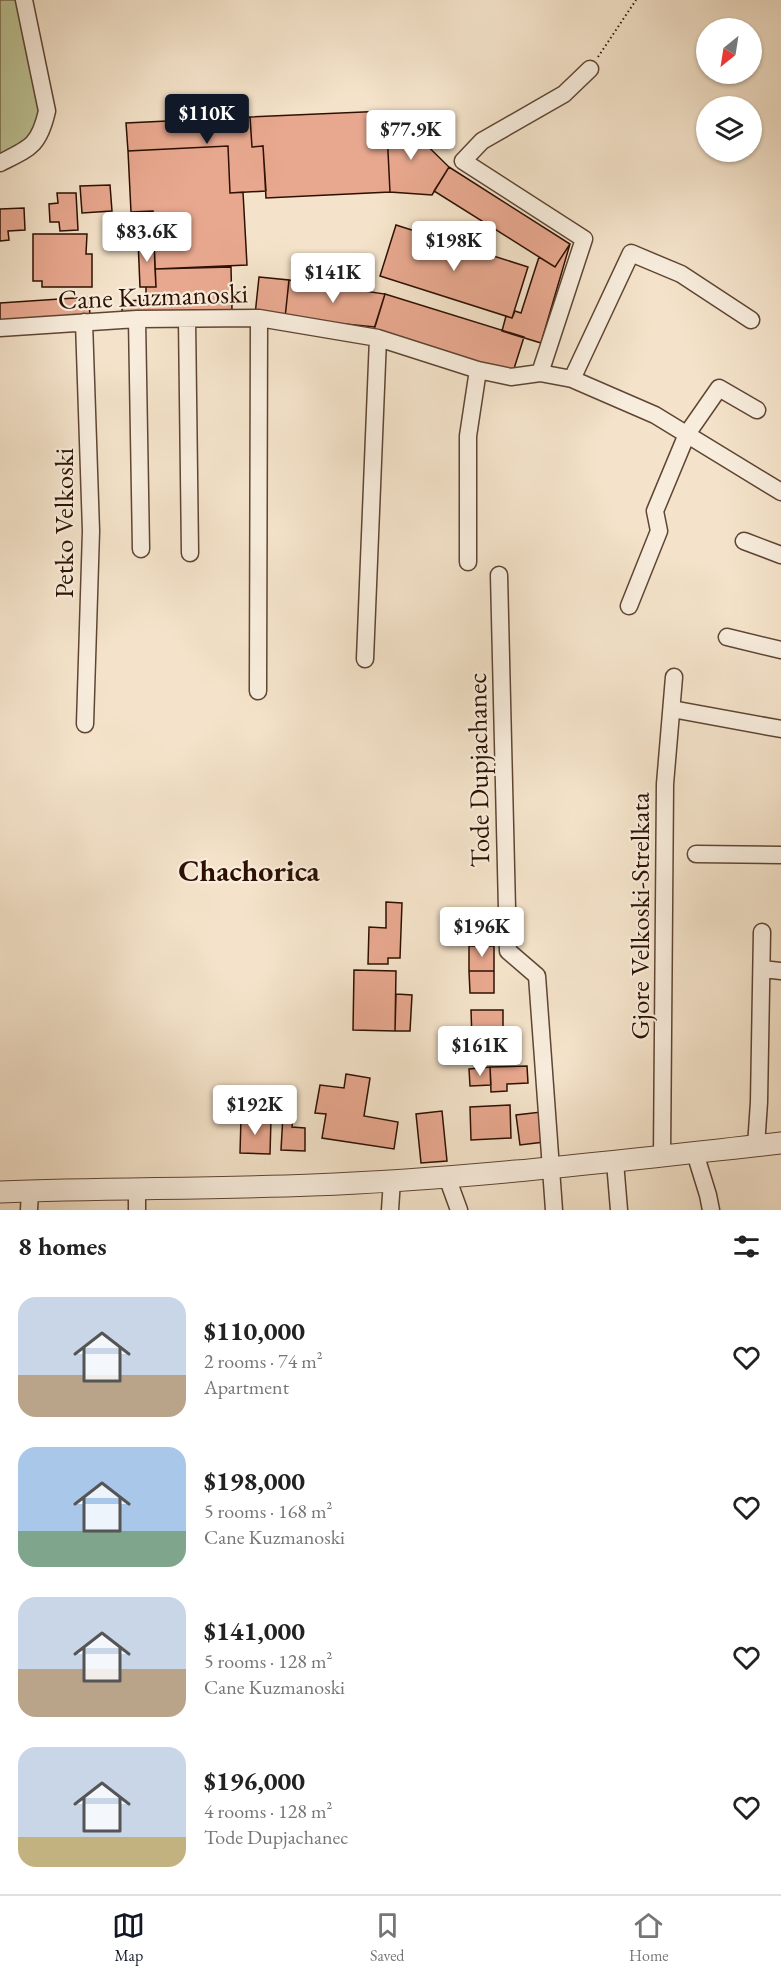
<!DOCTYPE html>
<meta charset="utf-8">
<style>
:root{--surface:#fff;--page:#f6f6f6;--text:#222;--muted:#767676;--line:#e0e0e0;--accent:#111827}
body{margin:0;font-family:"EB Garamond",serif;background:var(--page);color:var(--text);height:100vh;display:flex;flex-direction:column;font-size:22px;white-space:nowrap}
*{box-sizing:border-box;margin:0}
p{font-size:20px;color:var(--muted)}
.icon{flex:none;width:33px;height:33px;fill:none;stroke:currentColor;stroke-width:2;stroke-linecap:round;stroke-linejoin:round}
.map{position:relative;height:1210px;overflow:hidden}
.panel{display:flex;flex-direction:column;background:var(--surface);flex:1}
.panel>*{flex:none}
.needle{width:39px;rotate:210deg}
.tools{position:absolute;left:696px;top:18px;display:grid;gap:12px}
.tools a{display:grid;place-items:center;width:66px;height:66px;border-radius:50%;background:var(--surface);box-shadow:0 2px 4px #0004;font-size:30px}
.price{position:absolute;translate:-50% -51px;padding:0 14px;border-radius:6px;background:#fff;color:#222;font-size:20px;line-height:39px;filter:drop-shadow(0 2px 3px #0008)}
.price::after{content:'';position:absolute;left:50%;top:36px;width:18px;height:14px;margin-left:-9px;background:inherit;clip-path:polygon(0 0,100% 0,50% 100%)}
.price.active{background:var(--accent);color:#fff}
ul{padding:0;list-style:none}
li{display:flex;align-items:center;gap:18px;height:150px;padding:0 18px}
li span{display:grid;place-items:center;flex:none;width:168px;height:120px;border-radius:18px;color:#555}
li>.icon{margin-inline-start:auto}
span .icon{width:72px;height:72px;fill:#fffc;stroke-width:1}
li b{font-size:26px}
h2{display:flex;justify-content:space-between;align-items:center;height:72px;padding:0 18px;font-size:26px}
.tab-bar{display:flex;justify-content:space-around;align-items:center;height:84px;border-top:2px solid var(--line);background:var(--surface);font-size:16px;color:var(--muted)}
.tab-bar a{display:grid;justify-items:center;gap:3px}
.tab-bar .active{color:var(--accent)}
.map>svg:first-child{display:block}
</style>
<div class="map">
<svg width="781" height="1210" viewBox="0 0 781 1210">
<rect width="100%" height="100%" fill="#f4e3ca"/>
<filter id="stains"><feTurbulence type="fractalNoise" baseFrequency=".00333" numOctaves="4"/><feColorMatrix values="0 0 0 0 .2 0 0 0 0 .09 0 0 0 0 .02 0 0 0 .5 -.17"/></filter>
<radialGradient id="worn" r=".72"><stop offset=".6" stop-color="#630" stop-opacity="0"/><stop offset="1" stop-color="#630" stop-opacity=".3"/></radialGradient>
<!-- green -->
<path fill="#bdc395" stroke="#756a4c" stroke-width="1.5" d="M0,0H24L43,129L0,163Z"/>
<!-- building -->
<path fill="#e8a88f" stroke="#2d1002" stroke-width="1.5" d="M386,111H392L449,167L432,195L390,192Z
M386,111L390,192L266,198L263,146L252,147L250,117Z
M250,117L252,147L263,146L266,191L230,193L228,146L128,151L126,123Z
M228,146L230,193L243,192L247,265L155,269L153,211L131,212L128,151Z
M449,167L570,244L555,267L434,191Z
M110,185L112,211L82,213L80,186Z
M57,193H76L78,230L60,231L59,222H50L49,204L58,203Z
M24,208L25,230L8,231L9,240L0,241V209Z
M153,225L154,239L144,240L143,226Z
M396,225L528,267L512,318L380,276Z
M33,234H87L86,254H92V287H42V281H33Z
M154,239L156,287H140L138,240Z
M570,244L541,343L502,331L506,316L512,318L515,311L521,313L539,257L555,267Z
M231,267L232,310L122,313V301L146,300V287H156L155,269Z
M259,277L289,280L285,318L255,315Z
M289,280L385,294L375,327L285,318Z
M385,294L524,337L512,375L373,332Z
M89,297L90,317L0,323V303Z
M386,902L402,903L400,958H388V964H368L369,927L386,928Z
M469,946H494V971H469Z
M354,970L396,971L395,1031L353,1030Z
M469,971H494V993H470Z
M396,994L412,995L410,1031H395Z
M471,1010H503V1040H472Z
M527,1066L528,1083L507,1084V1091L491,1092L490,1067Z
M490,1067L491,1085L470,1086L469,1069Z
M346,1074L370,1078L364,1116L398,1122L394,1149L322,1138L326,1114L315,1113L320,1085L344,1088Z
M510,1105L511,1138L471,1140L470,1107Z
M442,1111L447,1161L421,1163L416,1114Z
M541,1112L544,1142L520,1145L516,1115Z
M283,1115H293L292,1127L305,1128V1151L281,1150Z
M241,1118L271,1119L270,1154L240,1153Z"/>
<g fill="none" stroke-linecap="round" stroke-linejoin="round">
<defs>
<path id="minor" d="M0,163C30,148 39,146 47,111L24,0
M137,319L141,549
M187,319L190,553
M84,322L91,531L85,724
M0,328L137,319L259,318L378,338L478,370L511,377L540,373L572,379L655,415L781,492
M540,373L584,239L463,161L482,141L564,94L590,69
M572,379L631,253L681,274L751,320
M744,541L781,555
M468,562V436L478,370
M499,575L508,951L537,976L554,1210
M629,606L659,531L655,511L687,434L719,388L757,410
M727,637L781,650
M365,659L378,338
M258,691L259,318
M672,709L781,729
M696,854L781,855
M762,969L781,971
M756,1146L759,1102L762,932
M695,1153L708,1195L711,1210
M662,1156L665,784L674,677
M615,1162L619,1210
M447,1177L459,1210
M29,1210L30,1191
M137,1210V1190
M390,1210L392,1180"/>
<path id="tertiary" d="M0,1192C104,1188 208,1189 312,1185C469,1179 625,1160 781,1143"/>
</defs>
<!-- minor casing -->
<use href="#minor" stroke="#5f4534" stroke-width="19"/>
<!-- tertiary casing -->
<use href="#tertiary" stroke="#5f4534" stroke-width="23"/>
<!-- path -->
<path stroke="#2d1002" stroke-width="2" stroke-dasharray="1.5 3" stroke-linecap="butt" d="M598,57L636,0"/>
<!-- minor -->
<use href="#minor" stroke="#f8eddd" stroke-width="16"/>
<!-- tertiary -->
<use href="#tertiary" stroke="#f8eddd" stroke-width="21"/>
</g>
<g text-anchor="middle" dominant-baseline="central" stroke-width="4.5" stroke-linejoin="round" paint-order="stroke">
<!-- street labels -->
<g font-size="27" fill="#2d1002" stroke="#f8eddd">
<text transform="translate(153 296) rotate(-2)">Cane Kuzmanoski</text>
<text transform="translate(63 523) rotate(-90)">Petko Velkoski</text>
<text transform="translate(478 770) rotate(-91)">Tode Dupjachanec</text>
<text transform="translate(639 916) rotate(-90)">Gjore Velkoski-Strelkata</text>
</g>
<!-- quarter labels -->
<g font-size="30" font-weight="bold" fill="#2d1002" stroke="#f8eddd">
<text x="249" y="870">Chachorica</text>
</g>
</g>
<rect width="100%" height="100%" filter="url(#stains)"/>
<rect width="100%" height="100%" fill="url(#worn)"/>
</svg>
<div class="tools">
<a><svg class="needle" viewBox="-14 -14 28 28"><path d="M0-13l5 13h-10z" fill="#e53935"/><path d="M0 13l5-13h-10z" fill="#767676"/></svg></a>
<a><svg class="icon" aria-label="layers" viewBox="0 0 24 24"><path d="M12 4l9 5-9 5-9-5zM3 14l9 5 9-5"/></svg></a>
</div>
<b class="price active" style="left:207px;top:145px">$110K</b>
<b class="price" style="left:411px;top:161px">$77.9K</b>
<b class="price" style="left:147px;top:263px">$83.6K</b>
<b class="price" style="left:454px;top:272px">$198K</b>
<b class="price" style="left:333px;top:304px">$141K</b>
<b class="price" style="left:482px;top:958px">$196K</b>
<b class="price" style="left:480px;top:1077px">$161K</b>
<b class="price" style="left:255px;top:1136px">$192K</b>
</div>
<section class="panel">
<h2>8 homes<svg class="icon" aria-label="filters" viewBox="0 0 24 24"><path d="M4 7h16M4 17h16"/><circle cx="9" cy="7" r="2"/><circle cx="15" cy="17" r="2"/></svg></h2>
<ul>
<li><span style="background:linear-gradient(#c9d6e8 65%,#b9a48a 0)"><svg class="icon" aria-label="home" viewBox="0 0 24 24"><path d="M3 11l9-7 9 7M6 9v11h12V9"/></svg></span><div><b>$110,000</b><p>2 rooms · 74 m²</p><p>Apartment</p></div><svg class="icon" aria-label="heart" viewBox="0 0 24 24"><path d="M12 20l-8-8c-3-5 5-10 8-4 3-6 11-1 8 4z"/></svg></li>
<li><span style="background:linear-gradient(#a9c7e8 70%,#7fa58c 0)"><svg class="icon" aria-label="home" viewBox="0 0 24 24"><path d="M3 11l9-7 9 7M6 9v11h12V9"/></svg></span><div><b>$198,000</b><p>5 rooms · 168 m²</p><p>Cane Kuzmanoski</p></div><svg class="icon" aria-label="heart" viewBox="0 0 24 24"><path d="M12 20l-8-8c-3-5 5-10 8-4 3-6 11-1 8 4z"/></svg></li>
<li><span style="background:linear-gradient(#c9d6e8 60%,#b9a48a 0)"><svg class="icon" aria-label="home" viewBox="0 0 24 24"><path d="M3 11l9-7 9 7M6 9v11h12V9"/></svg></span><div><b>$141,000</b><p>5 rooms · 128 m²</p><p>Cane Kuzmanoski</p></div><svg class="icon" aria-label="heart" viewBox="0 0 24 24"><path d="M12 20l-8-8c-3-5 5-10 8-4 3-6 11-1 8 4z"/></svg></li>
<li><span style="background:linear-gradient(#c9d6e8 75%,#c2b280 0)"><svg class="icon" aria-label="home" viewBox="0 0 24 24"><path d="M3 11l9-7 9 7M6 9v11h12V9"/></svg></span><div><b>$196,000</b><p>4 rooms · 128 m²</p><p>Tode Dupjachanec</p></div><svg class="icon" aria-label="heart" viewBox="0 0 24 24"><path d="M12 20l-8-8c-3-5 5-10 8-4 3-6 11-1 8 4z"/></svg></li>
</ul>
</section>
<nav class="tab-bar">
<a class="active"><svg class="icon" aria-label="map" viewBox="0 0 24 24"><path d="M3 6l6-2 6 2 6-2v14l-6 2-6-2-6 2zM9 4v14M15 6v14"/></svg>Map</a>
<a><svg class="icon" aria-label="saved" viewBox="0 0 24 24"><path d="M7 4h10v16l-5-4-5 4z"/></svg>Saved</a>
<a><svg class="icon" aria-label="home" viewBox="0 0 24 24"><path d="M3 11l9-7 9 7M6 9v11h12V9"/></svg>Home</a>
</nav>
